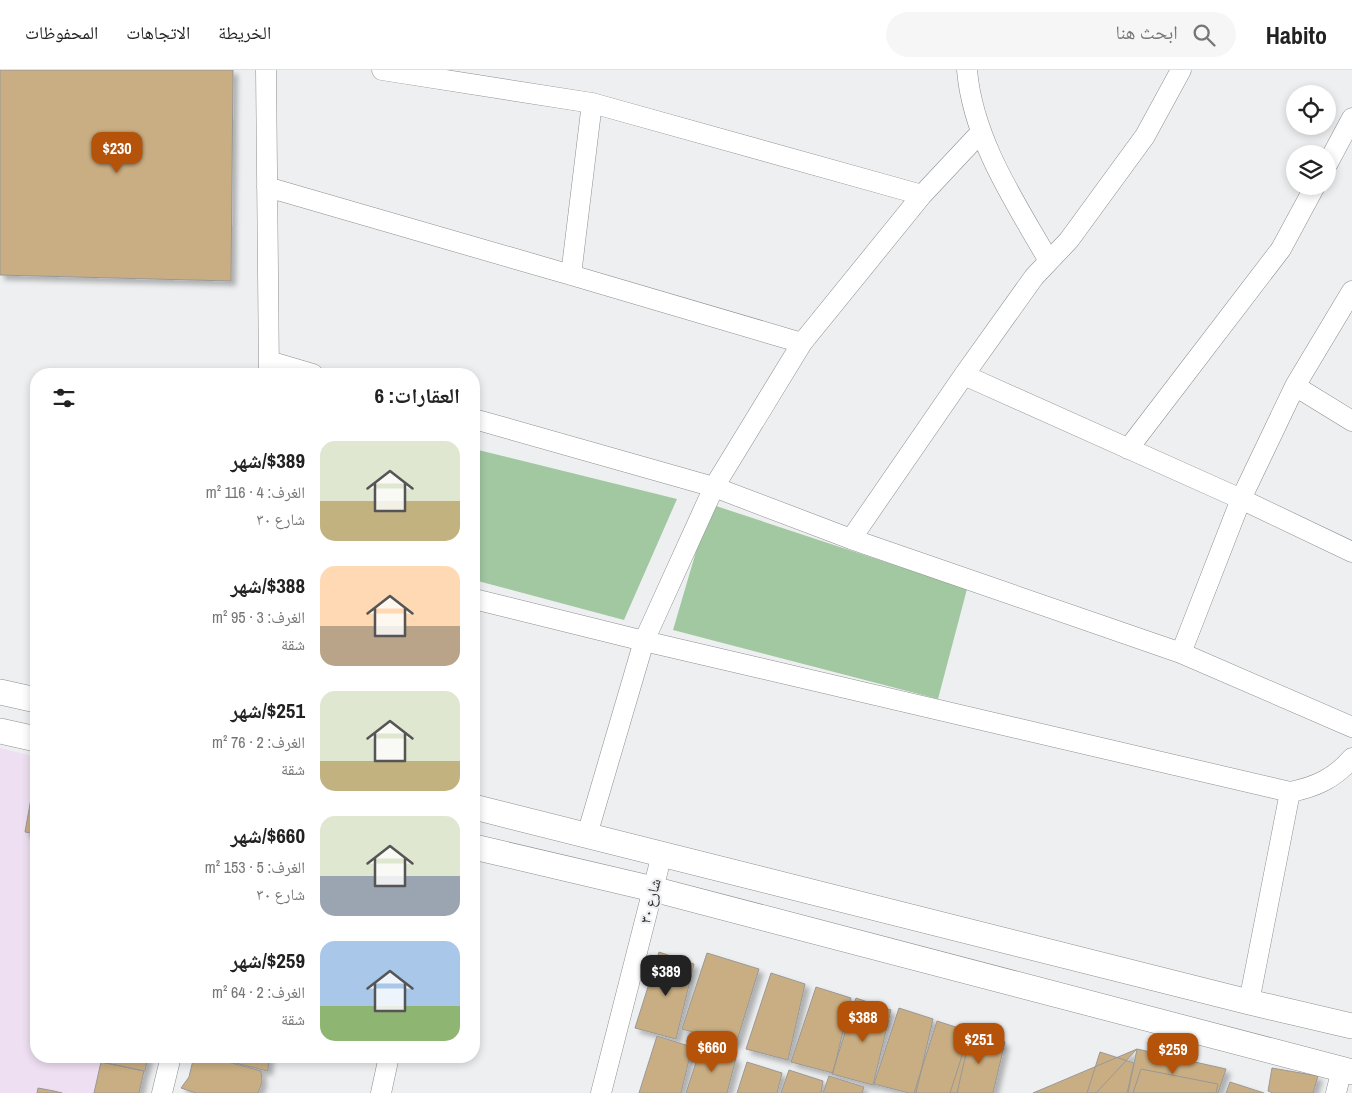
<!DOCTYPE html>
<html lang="ar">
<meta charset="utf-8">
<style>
:root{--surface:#fff;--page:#f6f6f6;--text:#222;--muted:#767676;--line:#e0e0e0;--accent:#b45309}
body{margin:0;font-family:"Archivo Narrow","Noto Naskh Arabic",sans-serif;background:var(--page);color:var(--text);direction:rtl;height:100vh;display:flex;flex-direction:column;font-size:19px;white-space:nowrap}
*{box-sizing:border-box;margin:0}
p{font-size:16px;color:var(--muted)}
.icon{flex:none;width:28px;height:28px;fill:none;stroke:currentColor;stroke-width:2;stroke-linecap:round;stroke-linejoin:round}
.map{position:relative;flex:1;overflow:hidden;direction:ltr}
.drawer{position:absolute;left:30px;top:298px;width:450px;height:695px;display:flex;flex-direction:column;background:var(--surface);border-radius:20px;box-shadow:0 2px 8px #0003;direction:rtl}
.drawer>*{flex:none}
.buttons{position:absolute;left:1286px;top:15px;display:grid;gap:10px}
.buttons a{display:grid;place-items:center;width:50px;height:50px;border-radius:50%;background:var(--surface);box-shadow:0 2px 8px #0003;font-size:25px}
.price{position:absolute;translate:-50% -42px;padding:0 11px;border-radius:10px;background:var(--accent);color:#fff;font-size:16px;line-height:32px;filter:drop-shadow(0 1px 2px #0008)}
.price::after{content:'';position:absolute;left:50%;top:30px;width:15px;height:11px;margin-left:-8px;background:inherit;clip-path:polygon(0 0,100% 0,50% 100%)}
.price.active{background:#222;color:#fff}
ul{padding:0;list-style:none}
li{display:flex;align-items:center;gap:15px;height:125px;padding:0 20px}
li span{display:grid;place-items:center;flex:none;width:140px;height:100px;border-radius:15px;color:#555}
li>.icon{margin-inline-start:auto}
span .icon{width:60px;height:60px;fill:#fffc;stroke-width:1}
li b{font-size:21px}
h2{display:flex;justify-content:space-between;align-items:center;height:60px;padding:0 20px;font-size:21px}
header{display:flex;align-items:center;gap:30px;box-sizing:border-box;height:70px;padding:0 25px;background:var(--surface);border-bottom:1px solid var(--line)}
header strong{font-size:24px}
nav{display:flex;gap:28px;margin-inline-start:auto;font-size:18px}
.search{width:350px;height:45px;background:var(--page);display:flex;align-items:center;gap:12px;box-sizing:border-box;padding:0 18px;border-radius:28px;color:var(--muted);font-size:19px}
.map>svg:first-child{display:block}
</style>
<header>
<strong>Habito</strong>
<div class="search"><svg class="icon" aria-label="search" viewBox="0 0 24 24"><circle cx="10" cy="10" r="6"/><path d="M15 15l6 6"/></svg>ابحث هنا</div>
<nav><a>الخريطة</a><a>الاتجاهات</a><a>المحفوظات</a></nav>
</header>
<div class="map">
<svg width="1352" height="1023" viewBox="0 0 1352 1023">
<defs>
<filter id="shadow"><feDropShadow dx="4.5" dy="4.5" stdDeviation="2.5" flood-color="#0004"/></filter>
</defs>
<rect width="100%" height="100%" fill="#eeeff1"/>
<!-- medical -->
<path fill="#efdff2" d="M0,678L36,687V986H148L139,1023H0Z"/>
<!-- green -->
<path fill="#a2c8a2" d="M474,379L677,429L624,550L474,510Z
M710,434L967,519L938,629L673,560Z"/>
<!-- building -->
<path fill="#caae83" stroke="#999896" filter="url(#shadow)" d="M0,0H233L231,211L0,205Z
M34,712H36V764L25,762Z
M659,882L694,894L676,969L635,958Z
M707,883L759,899L736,974L682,959Z
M771,903L805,914L788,990L746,979Z
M816,917L851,928L833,1003L791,992Z
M856,928L891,940L873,1015L832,1004Z
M899,938L933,949L916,1023H909L874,1014Z
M937,951L971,962L957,1023H914Z
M970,961L1005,972L993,1023H950Z
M657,966L692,977L681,1023H639Z
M701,977L736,988L727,1023H686Z
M1137,979L1226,999L1218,1023H1128Z
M1137,979L1096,1023H1033Z
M1100,982L1134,993L1127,1023H1087Z
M102,986H148L145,1001L101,992Z
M194,986H206L261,1001L262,1012L258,1023H196L181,1018L189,1007Z
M207,986H269L268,1001Z
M101,992L144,1001L139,1023H94Z
M747,992L782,1003L777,1023H737Z
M1272,998L1318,1006L1313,1023H1273L1268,1021Z
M1141,999L1218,1014L1216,1023H1133Z
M789,1000L823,1011L821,1023H781Z
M829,1006L864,1017L862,1023H823Z
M1230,1012L1264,1023H1226Z
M38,1018L54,1021L62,1023H37Z"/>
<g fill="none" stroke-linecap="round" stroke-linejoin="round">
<defs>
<path id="minor" d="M266,0L269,304
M382,0L592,33L922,125
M967,0C973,70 1015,132 1049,191
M1328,93L1352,48
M267,117L571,205L802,273
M571,205L592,33
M269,291L313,304
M964,305L1241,429L1352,482
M1295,316L1352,351
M474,349L714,417L851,469L1181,583L1352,657
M1128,379L1281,179L1315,116
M851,469L964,305L1034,207L1069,170L1145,66L1181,0
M474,529L644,571L1290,722C1316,717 1335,708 1352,688
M1181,583L1241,429L1295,316L1352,221
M587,765L644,571L714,417L802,273L922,125L981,62
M1249,932L1290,722
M162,1023L171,986
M381,1023L389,986
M601,1023L662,784
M1336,1023L1342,999"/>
<path id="tertiary" d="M0,622L36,630
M0,661L36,669
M474,737L1249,932L1352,956
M474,777L653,819L1352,1002"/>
</defs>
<!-- minor casing -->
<use href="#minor" stroke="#8d8e90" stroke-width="21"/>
<!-- tertiary casing -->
<use href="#tertiary" stroke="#8d8e90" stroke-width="26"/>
<!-- minor -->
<use href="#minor" stroke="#fff" stroke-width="20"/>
<!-- tertiary -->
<use href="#tertiary" stroke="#fff" stroke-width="25"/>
</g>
<g text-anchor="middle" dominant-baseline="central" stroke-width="4.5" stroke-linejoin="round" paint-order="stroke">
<!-- street labels -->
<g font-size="15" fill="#303031" stroke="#eeeff1">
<text transform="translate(650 831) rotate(-76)">شارع ٣٠</text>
</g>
</g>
</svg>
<div class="buttons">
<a><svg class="icon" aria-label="locate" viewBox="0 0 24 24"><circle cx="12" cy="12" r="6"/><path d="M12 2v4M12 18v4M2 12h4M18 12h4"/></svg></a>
<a><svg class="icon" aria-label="layers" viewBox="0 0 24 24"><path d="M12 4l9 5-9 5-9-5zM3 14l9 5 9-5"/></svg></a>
</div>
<b class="price" style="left:117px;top:104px">$230</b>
<b class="price active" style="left:666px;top:927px">$389</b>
<b class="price" style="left:863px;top:973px">$388</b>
<b class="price" style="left:979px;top:995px">$251</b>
<b class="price" style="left:712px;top:1003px">$660</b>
<b class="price" style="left:1173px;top:1005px">$259</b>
<section class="drawer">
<h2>العقارات: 6<svg class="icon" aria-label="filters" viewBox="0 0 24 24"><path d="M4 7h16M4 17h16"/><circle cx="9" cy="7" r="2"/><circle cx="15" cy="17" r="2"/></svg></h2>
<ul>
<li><span style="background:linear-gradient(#dfe7d0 60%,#c2b280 0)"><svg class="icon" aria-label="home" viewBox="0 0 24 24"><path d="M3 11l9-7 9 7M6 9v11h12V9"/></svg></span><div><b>$389/شهر</b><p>الغرف: 4 · 116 m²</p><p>شارع ٣٠</p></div></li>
<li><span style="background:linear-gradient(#ffd9b3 60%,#b9a48a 0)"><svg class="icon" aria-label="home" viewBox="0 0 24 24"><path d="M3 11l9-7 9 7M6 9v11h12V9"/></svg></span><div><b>$388/شهر</b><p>الغرف: 3 · 95 m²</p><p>شقة</p></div></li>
<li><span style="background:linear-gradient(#dfe7d0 70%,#c2b280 0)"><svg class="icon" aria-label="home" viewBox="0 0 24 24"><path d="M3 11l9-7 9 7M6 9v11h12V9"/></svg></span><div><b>$251/شهر</b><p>الغرف: 2 · 76 m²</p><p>شقة</p></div></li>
<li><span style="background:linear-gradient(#dfe7d0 60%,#9aa5b1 0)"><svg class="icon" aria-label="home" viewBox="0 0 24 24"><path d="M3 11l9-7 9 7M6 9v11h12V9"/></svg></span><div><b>$660/شهر</b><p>الغرف: 5 · 153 m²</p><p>شارع ٣٠</p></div></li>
<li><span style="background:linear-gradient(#a9c7e8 65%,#8fb573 0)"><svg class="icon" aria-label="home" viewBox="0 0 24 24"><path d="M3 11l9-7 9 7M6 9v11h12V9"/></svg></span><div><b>$259/شهر</b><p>الغرف: 2 · 64 m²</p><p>شقة</p></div></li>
</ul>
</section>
</div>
